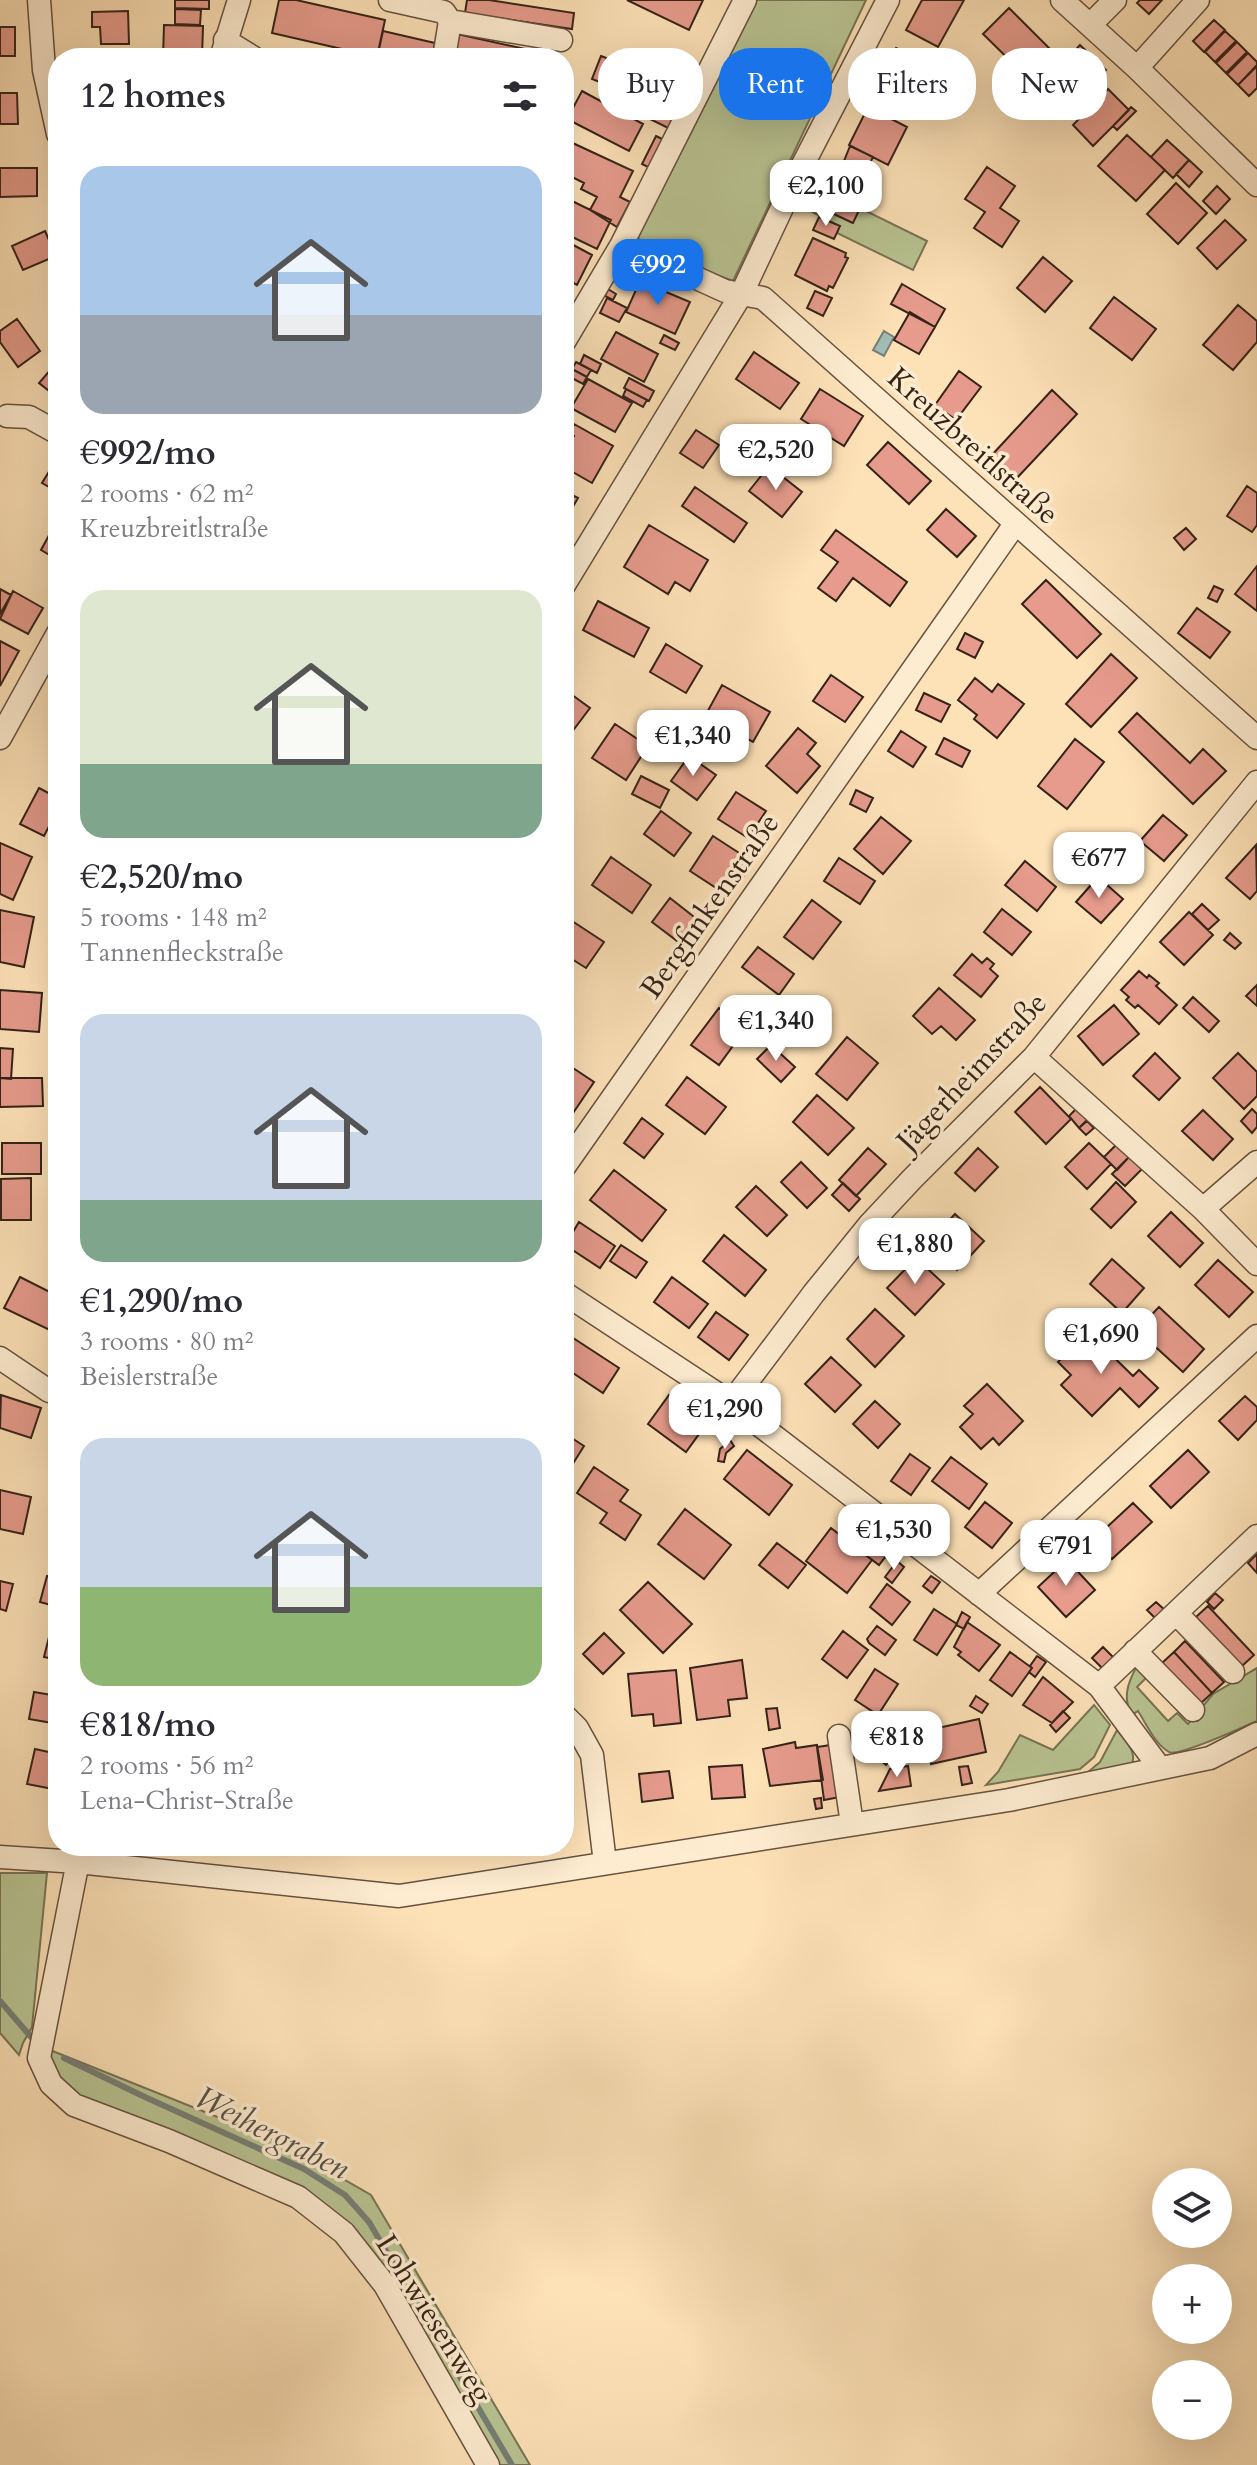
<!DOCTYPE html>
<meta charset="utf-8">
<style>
:root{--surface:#fff;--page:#f7f7f7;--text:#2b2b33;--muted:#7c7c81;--accent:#1a73e8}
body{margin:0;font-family:Cardo,serif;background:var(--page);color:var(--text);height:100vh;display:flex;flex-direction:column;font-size:30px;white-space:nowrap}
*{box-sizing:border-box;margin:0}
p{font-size:26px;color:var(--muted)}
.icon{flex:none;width:44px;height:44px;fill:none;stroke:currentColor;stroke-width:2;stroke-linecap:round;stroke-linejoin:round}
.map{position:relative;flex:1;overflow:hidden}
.side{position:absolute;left:48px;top:48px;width:526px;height:1808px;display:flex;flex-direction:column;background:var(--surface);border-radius:32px;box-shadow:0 8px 32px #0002}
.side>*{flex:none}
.guide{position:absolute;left:598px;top:48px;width:538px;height:72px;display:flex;gap:16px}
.fabs{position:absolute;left:1152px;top:2168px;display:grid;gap:16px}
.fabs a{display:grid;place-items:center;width:80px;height:80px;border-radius:50%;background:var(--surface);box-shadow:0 8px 32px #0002;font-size:40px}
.price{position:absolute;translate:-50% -68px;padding:0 18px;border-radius:16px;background:#fff;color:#222;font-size:26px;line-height:52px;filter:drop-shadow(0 2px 4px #0008)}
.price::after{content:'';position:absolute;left:50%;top:48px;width:24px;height:18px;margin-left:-12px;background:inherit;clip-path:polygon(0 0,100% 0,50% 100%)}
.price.current{background:var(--accent);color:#fff}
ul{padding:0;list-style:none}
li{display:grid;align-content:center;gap:16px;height:424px;padding:0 32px}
li span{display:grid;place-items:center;height:248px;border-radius:24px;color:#555}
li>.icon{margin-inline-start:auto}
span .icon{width:144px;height:144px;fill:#fffc;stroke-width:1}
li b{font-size:34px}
h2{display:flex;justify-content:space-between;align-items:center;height:96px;padding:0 32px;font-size:34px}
.tag{padding:0 28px;border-radius:32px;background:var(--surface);box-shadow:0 8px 32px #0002;font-size:28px;line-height:72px}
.tag.current{background:var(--accent);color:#fff}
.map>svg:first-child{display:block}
</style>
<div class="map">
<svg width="1257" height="2465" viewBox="0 0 1257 2465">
<rect width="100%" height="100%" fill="#fde1b7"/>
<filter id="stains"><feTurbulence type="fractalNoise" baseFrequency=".0025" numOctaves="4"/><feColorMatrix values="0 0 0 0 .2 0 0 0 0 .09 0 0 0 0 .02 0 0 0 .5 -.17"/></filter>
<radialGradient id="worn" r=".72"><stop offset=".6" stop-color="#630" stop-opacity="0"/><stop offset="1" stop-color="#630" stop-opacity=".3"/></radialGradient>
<!-- green -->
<path fill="#b9c493" stroke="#777456" stroke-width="2" d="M752,0H866L733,281L630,242Z
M796,178L829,193L822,208L852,223L860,208L927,241L913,270L837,233L839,226L786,198Z
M1137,1666L1147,1677L1137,1687L1168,1721L1177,1713L1188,1724L1213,1694L1257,1668V1721C1244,1727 1177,1757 1169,1752C1155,1744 1147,1725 1138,1711L1132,1715C1122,1698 1128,1682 1137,1666Z
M1094,1705L1110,1725L1094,1757L1080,1769L986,1785L998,1772L1020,1735L1053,1750Z
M1117,1730C1127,1743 1139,1753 1130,1770L1090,1780L1088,1772L1100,1762Z
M0,1873H47L32,2027L23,2043L19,2055L0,2033Z
M50,2050L275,2140L371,2195L530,2465H499L335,2215L82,2102L46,2064Z"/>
<!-- water -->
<path fill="#a1bcb5" stroke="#767f76" stroke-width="2" d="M884,331L894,337L884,356L873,350Z"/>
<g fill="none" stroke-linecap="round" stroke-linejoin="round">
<!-- stream -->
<path stroke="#767f76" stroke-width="6" d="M0,2001L31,2037
M64,2058L147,2098L304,2169L345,2195L369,2222L512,2465"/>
</g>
<!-- building -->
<path fill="#e69b8c" stroke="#352318" stroke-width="2" d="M175,0H209V9L175,8Z
M279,0H296L385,20L377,57L272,33Z
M467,0H489L574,13L572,29L465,13Z
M627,0H703L689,30Z
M922,0H964L938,47L906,30Z
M1140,0H1162L1149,14L1137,3Z
M1009,8L1055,54L1029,79L983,34Z
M175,9L201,10L200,25L175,24Z
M128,11L129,44H101L100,27H92V12Z
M1214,20L1225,30L1204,52L1193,41Z
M164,25L203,26L202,58H163Z
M0,27H15V56H0Z
M383,31L435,43L432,58H377Z
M1225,31L1236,41L1215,62L1205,52Z
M457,34L557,56L487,58L453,51Z
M1237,42L1247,52L1226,73L1216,63Z
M1080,45L1106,70L1067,112L1046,93L1061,78L1055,72Z
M896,48L935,68L916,108L876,87Z
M1248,53L1257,62V65L1238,85L1227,74Z
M601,56L638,70L629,94L592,79Z
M1257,66V88L1249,96L1238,85Z
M1108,89L1129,110L1093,146L1073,125Z
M582,91L643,124L629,151L567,119Z
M0,93H17L18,124H0Z
M656,107L674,116L668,128L650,119Z
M868,107L907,127L888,165L849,145Z
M1131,107L1136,111L1117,130L1113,126Z
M643,108L653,113L650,118L640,113Z
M1127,135L1165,170L1136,201L1098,166Z
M656,136L670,143L656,171L642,164Z
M564,139L633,171L620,197L630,202L617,227L590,210L597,197L581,189L584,183L564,173Z
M1167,140L1189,160L1173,178L1151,157Z
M850,146L873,157L864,176L842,166Z
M1189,160L1202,172L1189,187L1176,174Z
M987,167L1015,186L1000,208L1019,221L1002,247L974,228L985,212L965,199Z
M0,168H37V196L0,197Z
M838,174L869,189L853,223L821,208Z
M1176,183L1207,213L1178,244L1147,214Z
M1217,186L1230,199L1216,214L1203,201Z
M572,201L611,220L597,249L564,233V217Z
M819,217L840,226L834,239L813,230Z
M1225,220L1246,240L1217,269L1197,248Z
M45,231L56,256L23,270L12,246Z
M813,238L846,253L845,257L848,258L833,288L829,286L827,291L795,275Z
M564,240L592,255L577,285L564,278Z
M1043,257L1072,281L1045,312L1017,288Z
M640,281L690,302L675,334L626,312Z
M902,284L945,309L935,327L891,304Z
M608,289L616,294L613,300L605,296Z
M815,291L832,298L823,316L807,308Z
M1114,297L1156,329L1132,360L1090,328Z
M607,298L627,308L619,322L600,313Z
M1238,305L1257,321V342L1233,370L1203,345Z
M910,312L935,327L919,354L894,340Z
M17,319L40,351L18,367L0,342V331Z
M616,332L658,354L644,382L601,359Z
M664,335L679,343L675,350L660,343Z
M754,352L799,383L780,409L736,379Z
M584,355L601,364L597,373L580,364Z
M58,361V398L39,383Z
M576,362L591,370L587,377L572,369Z
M572,369L587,377L583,384L568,376Z
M959,371L981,387L956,420L935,405Z
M629,378L654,391L649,401L624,388Z
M588,379L632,403L615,432L571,408Z
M626,389L647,400L643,407L623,396Z
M820,389L863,416L844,446L801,419Z
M1052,390L1077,414L1016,479L991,456Z
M574,424L613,446L592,483L564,467V454L574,436L568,433Z
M696,430L719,445L703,468L680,453Z
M888,442L931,481L909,504L867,465Z
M58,457V492L42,483Z
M769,466L802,492L782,517L749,491Z
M1247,486L1257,493V525L1252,532L1227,516Z
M695,487L747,523L734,542L682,506Z
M564,491L578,498L564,522Z
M946,509L976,536L957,557L927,530Z
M649,525L708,560L690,591L675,582L668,594L624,567Z
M54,526L58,528V560L41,550Z
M1186,528L1196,539L1184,550L1174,538Z
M836,530L907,582L890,606L853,578L836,601L818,588L838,562L821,550Z
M1257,566V611L1235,594Z
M1046,580L1101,634L1077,658L1022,604Z
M1214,586L1223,590L1217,602L1208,598Z
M0,589L11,595L0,614Z
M13,591L43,608L28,634L0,619Z
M598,601L649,628L634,657L583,630Z
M1197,608L1230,632L1210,658L1178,633Z
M965,633L983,642L975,658L957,649Z
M0,641L19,651L0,686Z
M666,644L702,666L686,693L650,672Z
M1111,654L1137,678L1091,727L1066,704Z
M831,675L863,697L845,722L813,701Z
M975,678L992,692L998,684L1024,704L997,738L974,719L977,715L958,700Z
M722,685L770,712L753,742L705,716Z
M564,689L590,708L568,737L564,734Z
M924,693L950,705L941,722L916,710Z
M1137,713L1190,763L1203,749L1226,771L1193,804L1119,732Z
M615,724L648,746L626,780L592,758Z
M798,728L816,743L807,754L820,766L797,793L766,766Z
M901,731L926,747L913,767L888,751Z
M944,738L970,751L962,767L936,754Z
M1075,739L1104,762L1067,809L1038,786Z
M689,756L716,775L697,800L671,781Z
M641,776L669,790L660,808L632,794Z
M39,788L58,798V809L44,836L20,824Z
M856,790L873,798L866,812L850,804Z
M736,792L766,811L748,838L718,819Z
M661,811L691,833L674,856L644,834Z
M1163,815L1187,835L1164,861L1140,841Z
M881,817L911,841L883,874L854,849Z
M713,836L753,862L730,897L690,871Z
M0,843L32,857L13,900L0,894Z
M1256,845L1257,891L1250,899L1226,878Z
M611,857L651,885L632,913L592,885Z
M839,858L875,881L860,904L824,881Z
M1025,861L1056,887L1037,911L1005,885Z
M1098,877L1123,899L1101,923L1076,902Z
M670,898L703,924L685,947L652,922Z
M812,900L841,922L813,959L784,937Z
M1202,904L1219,920L1208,930L1192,914Z
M1002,909L1031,932L1012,955L984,932Z
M0,910L34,917L24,967L0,962Z
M1189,912L1213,935L1184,965L1160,942Z
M569,919L604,942L586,968L564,954V926Z
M1230,933L1241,943L1235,949L1224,940Z
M758,947L794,974L779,995L742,967Z
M972,954L982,963L987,958L994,964L990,969L998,976L981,997L954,975Z
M1139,971L1147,978L1149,975L1159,983L1156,986L1177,1005L1159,1024L1138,1005L1135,1008L1126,1000L1129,997L1121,990Z
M1257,985V1006L1246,996Z
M939,988L975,1020L956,1040L941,1026L932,1034L913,1016Z
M0,990L42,993L39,1032L0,1029Z
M1193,997L1219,1021L1209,1032L1183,1008Z
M1114,1005L1139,1034L1103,1065L1078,1036Z
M719,1008L746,1028L719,1065L691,1045Z
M847,1037L878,1063L847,1100L816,1074Z
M771,1045L795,1067L781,1082L757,1059Z
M0,1048L13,1049L11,1079L0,1078Z
M1155,1053L1180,1078L1159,1100L1133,1076Z
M1238,1053L1257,1072V1096L1244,1109L1213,1078Z
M564,1062L594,1082L565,1125L564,1124Z
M687,1077L726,1107L705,1134L666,1105Z
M0,1078H42L43,1106L0,1107Z
M1040,1087L1071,1119L1046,1144L1015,1112Z
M817,1095L854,1128L828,1155L793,1122Z
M1079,1106L1090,1117L1079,1128L1069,1116Z
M1252,1109L1257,1114V1127L1252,1133L1241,1121Z
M1203,1110L1233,1139L1213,1160L1182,1131Z
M642,1118L663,1134L644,1158L624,1143Z
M1087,1121L1094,1128L1086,1135L1079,1128Z
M2,1143H41V1174H2Z
M1089,1143L1111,1164L1087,1189L1065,1167Z
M1116,1145L1129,1157L1117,1170L1104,1157Z
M868,1148L886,1164L856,1196L839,1180Z
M978,1148L998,1167L975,1191L955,1173Z
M1129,1157L1142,1169L1125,1186L1112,1174Z
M801,1162L827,1188L807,1208L781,1182Z
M614,1170L666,1210L642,1241L590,1200Z
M31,1178V1220H1V1179Z
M1116,1182L1136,1202L1111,1228L1091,1209Z
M843,1183L860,1199L849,1211L832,1195Z
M756,1186L787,1215L767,1236L736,1207Z
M1171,1212L1203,1243L1180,1267L1148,1236Z
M955,1214L984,1241L957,1270L928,1243Z
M579,1222L615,1246L600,1268L565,1245Z
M724,1235L766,1270L745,1296L703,1261Z
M621,1245L647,1262L636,1278L610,1261Z
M916,1258L944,1284L915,1315L887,1288Z
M1112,1259L1144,1288L1122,1313L1090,1284Z
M1218,1260L1253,1292L1229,1317L1195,1285Z
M20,1277L58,1296V1334L4,1308Z
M672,1277L708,1304L689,1328L654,1302Z
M1159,1307L1204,1349L1183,1372L1137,1330Z
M875,1309L904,1336L875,1367L847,1339Z
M716,1312L748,1335L729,1360L698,1337Z
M564,1332L619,1368L603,1393L564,1367Z
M1088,1332L1133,1376L1139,1370L1158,1388L1139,1407L1120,1388L1092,1416L1061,1385L1071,1375L1058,1362Z
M831,1357L861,1385L835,1412L805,1384Z
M987,1384L1023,1421L999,1445L993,1438L981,1449L960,1427L973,1414L964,1406Z
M1,1395L41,1408L31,1438L0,1428Z
M669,1395L707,1423L686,1452L648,1424Z
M1245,1396L1257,1407V1420L1238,1440L1219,1421Z
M875,1401L900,1424L878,1448L853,1424Z
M564,1433L584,1446L569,1470L564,1467Z
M730,1440L734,1446L726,1453L724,1462L718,1461L720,1449Z
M747,1450L792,1485L769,1515L724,1479Z
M1188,1450L1209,1472L1171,1508L1150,1486Z
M910,1454L930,1468L911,1495L891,1481Z
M951,1457L987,1484L969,1509L932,1481Z
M594,1467L628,1490L620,1501L641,1515L625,1540L600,1523L607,1513L577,1493Z
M0,1490L31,1497L23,1534L0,1529Z
M985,1502L1012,1523L992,1548L965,1527Z
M1133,1503L1152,1522L1112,1559L1093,1540Z
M685,1509L731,1545L704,1579L658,1544Z
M831,1528L872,1560L847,1593L806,1561Z
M877,1535L893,1547L879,1565L863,1553Z
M777,1543L806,1565L788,1588L759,1565Z
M1257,1554V1573L1248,1563Z
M1067,1560L1095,1590L1066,1617L1038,1587Z
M897,1561L904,1567L892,1583L885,1577Z
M47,1576L58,1579V1607L40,1602Z
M931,1576L940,1582L932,1593L923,1586Z
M0,1581L13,1584L6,1611L0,1609Z
M648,1582L692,1624L663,1653L620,1610Z
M887,1584L910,1602L892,1625L870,1607Z
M1215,1593L1223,1600L1214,1609L1207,1602Z
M1156,1602L1167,1612L1158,1621L1147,1610Z
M1208,1606L1254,1655L1242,1666L1196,1617Z
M934,1609L957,1624L937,1655L914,1640Z
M962,1612L970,1617L964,1629L956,1625Z
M967,1622L1000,1645L979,1671L958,1655L961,1652L954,1647Z
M877,1626L896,1640L885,1655L869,1643L867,1639Z
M843,1631L868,1650L847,1678L822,1659Z
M50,1633L58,1635V1660L44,1657Z
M604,1633L624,1653L603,1674L583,1654Z
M1185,1641L1224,1682L1212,1693L1174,1652Z
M1103,1647L1114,1658L1103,1669L1092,1658Z
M1010,1652L1032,1668L1012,1696L990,1680Z
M1174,1652L1212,1693L1200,1704L1162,1663Z
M1037,1656L1046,1662L1035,1677L1029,1672L1032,1668L1030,1666Z
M742,1660L747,1698L728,1700L730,1716L697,1720L690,1668Z
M875,1669L898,1684L878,1715L855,1700Z
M676,1670L681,1723L654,1726L653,1714L632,1716L628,1674Z
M1043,1677L1073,1702L1052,1723L1023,1705Z
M34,1692L58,1696V1724L29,1719Z
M976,1696L988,1704L982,1713L970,1706Z
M777,1708L780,1728L769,1730L766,1709Z
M1063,1711L1070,1718L1056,1732L1050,1725Z
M979,1719L986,1752L931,1764L924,1731Z
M795,1742L796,1748L817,1745L823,1780L770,1786L763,1749Z
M875,1743L893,1758L886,1765L869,1751Z
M831,1745L840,1797L824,1800L817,1747Z
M35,1749L58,1754V1790L27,1784Z
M899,1754L905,1757L901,1765L895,1762Z
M742,1765L745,1797L712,1799L709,1767Z
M908,1766L911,1786L879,1791L890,1769Z
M968,1766L972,1783L962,1785L959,1767Z
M669,1771L673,1798L642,1802L639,1774Z
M821,1798L822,1808L816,1809L814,1799Z
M361,1846H391V1849Z"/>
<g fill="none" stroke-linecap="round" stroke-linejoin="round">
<defs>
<path id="minor" d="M39,0L44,70L58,134
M390,0L444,12L450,21L561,40
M1062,0L1137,68L1257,185
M1090,25L1115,0
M225,40L254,58
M221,58L239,0
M444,58L450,21
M1137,68L1198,0
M622,244L725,291L763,298L1257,738
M564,342L622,244L745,0
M7,416L29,417L58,433
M564,585L742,293L796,178L888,0
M0,738L58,633
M1034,1057L1203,1209L1257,1264
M564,1167L1015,524
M1203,1209L1257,1162
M564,1293L731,1403L1099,1686L1160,1768
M0,1358L49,1391L58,1392
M731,1403L814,1293L870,1224L912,1179L1034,1057L1257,782
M979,1594L1257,1336
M1176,1613L1233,1672
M1135,1651L1193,1710
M1099,1686L1257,1536
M564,1715L577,1728L592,1755L605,1863
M839,1736L852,1824
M81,1846L39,2058L51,2084L74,2105L169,2141L298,2197L344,2233L385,2285L488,2465
M0,1857L78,1862L399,1896L1009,1800L1210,1758L1257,1734"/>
</defs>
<!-- minor casing -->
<use href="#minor" stroke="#675240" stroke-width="25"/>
<!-- minor -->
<use href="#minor" stroke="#feecd0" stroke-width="22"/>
</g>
<g text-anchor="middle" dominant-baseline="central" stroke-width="7" stroke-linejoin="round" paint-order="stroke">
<!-- street labels -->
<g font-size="30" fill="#352318" stroke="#feecd0">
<text transform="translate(973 446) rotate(42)">Kreuzbreitlstraße</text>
<text transform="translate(710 906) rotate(-55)">Bergfinkenstraße</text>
<text transform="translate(972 1072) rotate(-47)">Jägerheimstraße</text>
<text transform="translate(434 2319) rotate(58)">Lohwiesenweg</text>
</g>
<!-- water labels -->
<g font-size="32" font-style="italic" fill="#555147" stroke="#feecd0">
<text transform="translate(272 2133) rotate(27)">Weihergraben</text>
</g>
</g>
<rect width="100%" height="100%" filter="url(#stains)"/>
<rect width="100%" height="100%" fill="url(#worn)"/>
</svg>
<div class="fabs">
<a><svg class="icon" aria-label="layers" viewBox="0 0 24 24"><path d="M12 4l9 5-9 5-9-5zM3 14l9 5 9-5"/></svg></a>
<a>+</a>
<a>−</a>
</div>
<b class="price" style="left:826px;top:228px">€2,100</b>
<b class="price current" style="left:658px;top:307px">€992</b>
<b class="price" style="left:776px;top:492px">€2,520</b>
<b class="price" style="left:693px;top:778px">€1,340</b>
<b class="price" style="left:1099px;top:900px">€677</b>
<b class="price" style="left:776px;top:1063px">€1,340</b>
<b class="price" style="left:915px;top:1286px">€1,880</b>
<b class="price" style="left:1101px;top:1376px">€1,690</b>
<b class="price" style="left:725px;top:1451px">€1,290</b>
<b class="price" style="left:894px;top:1572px">€1,530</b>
<b class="price" style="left:1066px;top:1588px">€791</b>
<b class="price" style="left:897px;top:1779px">€818</b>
<div class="guide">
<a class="tag">Buy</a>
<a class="tag current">Rent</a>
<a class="tag">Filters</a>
<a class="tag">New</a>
</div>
<section class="side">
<h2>12 homes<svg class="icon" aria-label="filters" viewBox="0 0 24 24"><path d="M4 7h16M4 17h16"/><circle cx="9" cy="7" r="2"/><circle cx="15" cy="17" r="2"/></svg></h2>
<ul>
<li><span style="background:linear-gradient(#a9c7e8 60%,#9aa5b1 0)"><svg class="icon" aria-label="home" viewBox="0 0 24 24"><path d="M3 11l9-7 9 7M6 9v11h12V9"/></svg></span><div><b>€992/mo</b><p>2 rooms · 62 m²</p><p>Kreuzbreitlstraße</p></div></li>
<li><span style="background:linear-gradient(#dfe7d0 70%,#7fa58c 0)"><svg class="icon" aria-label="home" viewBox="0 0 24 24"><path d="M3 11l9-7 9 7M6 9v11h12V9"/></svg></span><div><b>€2,520/mo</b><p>5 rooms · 148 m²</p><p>Tannenfleckstraße</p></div></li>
<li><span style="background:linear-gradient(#c9d6e8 75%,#7fa58c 0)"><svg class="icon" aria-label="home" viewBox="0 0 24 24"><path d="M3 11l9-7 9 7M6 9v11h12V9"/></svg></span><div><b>€1,290/mo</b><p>3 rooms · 80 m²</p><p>Beislerstraße</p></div></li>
<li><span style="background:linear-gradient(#c9d6e8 60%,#8fb573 0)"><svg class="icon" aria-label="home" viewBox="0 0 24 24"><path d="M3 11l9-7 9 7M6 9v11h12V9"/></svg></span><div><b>€818/mo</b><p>2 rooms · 56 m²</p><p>Lena-Christ-Straße</p></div></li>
</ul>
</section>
</div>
